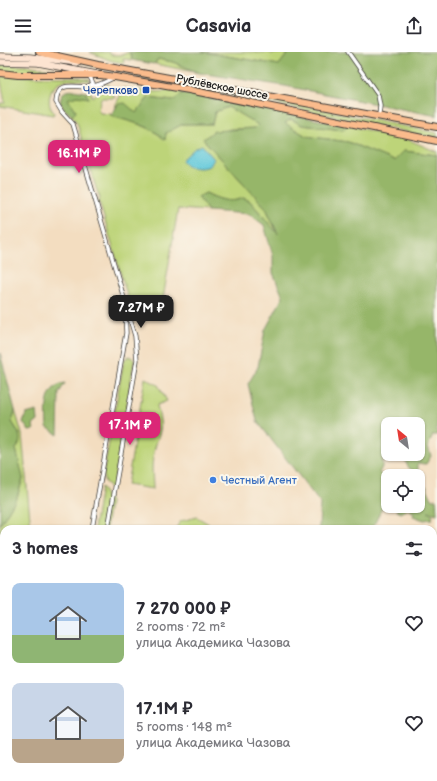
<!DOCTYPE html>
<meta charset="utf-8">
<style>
:root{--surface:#fff;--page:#f2f2f3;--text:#2b2b33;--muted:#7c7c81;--accent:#db2777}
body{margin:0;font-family:"Balsamiq Sans",sans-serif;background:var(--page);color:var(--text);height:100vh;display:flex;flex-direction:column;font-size:15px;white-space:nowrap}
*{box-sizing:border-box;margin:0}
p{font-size:13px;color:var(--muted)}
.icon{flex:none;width:22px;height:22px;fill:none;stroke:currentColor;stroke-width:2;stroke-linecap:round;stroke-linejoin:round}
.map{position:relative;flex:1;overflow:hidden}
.side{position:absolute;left:0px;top:473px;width:437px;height:256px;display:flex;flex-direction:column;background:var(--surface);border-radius:12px 12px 0 0;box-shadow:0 1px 3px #0004}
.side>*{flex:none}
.needle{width:26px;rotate:330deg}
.buttons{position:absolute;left:381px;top:365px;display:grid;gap:8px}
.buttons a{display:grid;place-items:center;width:44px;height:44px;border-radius:8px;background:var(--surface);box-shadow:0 1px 3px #0004;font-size:20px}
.price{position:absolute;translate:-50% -34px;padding:0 9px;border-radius:8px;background:var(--accent);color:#fff;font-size:13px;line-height:26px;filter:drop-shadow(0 1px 2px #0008)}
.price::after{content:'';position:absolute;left:50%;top:24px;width:12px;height:9px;margin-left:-6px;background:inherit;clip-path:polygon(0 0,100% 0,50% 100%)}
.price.selected{background:#222;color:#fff}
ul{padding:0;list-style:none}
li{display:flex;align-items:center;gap:12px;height:100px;padding:0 12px}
li span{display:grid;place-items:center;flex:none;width:112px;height:80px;border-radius:8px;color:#555}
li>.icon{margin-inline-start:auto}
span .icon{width:48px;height:48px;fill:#fffc;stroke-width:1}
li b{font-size:17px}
h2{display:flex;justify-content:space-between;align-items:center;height:48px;padding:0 12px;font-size:17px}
header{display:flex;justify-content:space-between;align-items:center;height:52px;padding:0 12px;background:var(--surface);font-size:18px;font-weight:700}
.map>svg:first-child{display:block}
</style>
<header><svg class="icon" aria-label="menu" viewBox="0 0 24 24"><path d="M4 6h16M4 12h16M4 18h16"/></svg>Casavia<svg class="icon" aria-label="share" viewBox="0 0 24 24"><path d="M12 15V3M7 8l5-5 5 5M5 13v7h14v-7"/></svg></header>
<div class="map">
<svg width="437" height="729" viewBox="0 0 437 729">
<rect width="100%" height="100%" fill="#fbf7ec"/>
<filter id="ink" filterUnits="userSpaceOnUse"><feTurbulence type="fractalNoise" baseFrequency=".025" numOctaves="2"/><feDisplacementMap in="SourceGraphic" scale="8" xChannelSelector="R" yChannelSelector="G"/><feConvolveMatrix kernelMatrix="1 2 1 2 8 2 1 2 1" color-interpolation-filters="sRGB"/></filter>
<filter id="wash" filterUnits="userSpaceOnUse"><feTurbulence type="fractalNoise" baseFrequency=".012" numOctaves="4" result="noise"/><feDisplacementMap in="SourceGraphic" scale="16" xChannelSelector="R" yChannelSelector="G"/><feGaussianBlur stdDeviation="0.9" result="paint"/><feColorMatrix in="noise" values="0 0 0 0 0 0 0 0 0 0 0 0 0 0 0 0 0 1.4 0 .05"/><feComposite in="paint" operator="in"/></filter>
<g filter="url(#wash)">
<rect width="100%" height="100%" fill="#f3ddc0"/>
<!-- green -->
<path fill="#bdd479" stroke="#6c784a" d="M89,0H108L112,3H122L129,0L132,6L131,8L123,7L124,11L112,9Z
M203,0H255L257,1L269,0L271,2L289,0L279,13Z
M158,7L173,10L199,21L155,12Z
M4,13L31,14L64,20L22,21L0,20V14Z
M0,24L78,25L90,27L89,29C74,28 55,25 50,43C48,51 50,55 54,61L53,63L0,54V51H5Z
M108,32V37L111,38L115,46H101L98,58L100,61L111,62V64C131,70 150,73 165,88L166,81L183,72H212L215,60L228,55L259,73L256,76L230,77L203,87L266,156L278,183L250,149L243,146C231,152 217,147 206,141L198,145L208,159L178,157L160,265L133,263L99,149L100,146L96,136L77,71L72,64L76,59L67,47L77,44L88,45L85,40H91L92,45L99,39L96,38L101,34Z
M185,33L300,53L437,81V86Z
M124,36L150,40L172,39L183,41L173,49L148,46L136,61L118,52L114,56Z
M291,67L302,73L343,78L349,74L407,87L437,100V103L404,99L394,109L348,90L306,84L284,71Z
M129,304L134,307V310L113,435L111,438L105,430L103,424L124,308Z
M145,326L158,333L167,349L157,353C158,360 162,371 160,378C158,387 154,396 153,406C151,417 153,426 153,437L127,433Z
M15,358L22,382L31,477H4V517L0,499V473L17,445L23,427L16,397L20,382L12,370Z
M101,435L110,450L106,477H94Z
M197,465L212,474V477H175L181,469Z
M4,519V582L0,584V520Z"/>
<!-- forest -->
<path fill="#96b669" stroke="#596942" d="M129,0H203L279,13L289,0H437V64L285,34L199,21L173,10L158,7L154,12L131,8L132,6Z
M74,38L85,40L89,46L77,44L68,47L76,60L72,64L63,56L60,50L62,42L66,39Z
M183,41L349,74L343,78L302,73L291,67L285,71L306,84L348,90L394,109L404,99L437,103V383H433L428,394L431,404L426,412L418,411V424H414L413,418L409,416L404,407L392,402H418V372H388V400L382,407V415L379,421C381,423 385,424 386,427C393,438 377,466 372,477H319L320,451L257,369L248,332L258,315L265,278L283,245L273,221V204L264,173L249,162L208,159L198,145L206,141C217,147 231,152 243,146L250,149L278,182L266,156L203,87L214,79L255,76L258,73L228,55L215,60L212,72H183L166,81L165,88C151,73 131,70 111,64L118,52L125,51L136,61L148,46L173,49Z
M0,301L15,358L12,370C18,380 24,386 16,397L23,426L17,445L0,473Z
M65,331L59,341L58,383L47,375C46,360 44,334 65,331Z
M37,359L38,369L33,373L34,378L29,379L23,370L26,362Z
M423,433L426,434L432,447H436L437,462L428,460L433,463L432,467L424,468L413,464L414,461L408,457L401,461L397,459V454H418V439Z
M433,502L437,504V664L433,684Z
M433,719L437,729H43L40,725H433Z"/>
<!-- water -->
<path fill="#5fc8da" stroke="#3e727b" d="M202,93L214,107C214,107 211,112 211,113C204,118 186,117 182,108L195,96Z"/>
</g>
<g filter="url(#ink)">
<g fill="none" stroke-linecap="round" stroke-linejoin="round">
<defs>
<path id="minor" d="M348,0L378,43L380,54L379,64
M88,35L93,31L89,23
M92,477L126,281L125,259
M108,477L137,308L135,284L73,72L62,60L56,50C58,25 78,38 93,34C100,33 107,29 113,26
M0,624L4,625"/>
<path id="secondary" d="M0,4L30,5L78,11
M0,10L38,11L97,22"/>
<path id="primary" d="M39,0L98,13L437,75
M0,21L18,23H101L115,25L189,38L437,89"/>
<path id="trunk" d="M0,681L4,688
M0,708L4,716
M9,725L11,729
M24,725L26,729"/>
</defs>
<!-- minor casing -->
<use href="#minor" stroke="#3c3935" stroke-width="5"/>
<!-- secondary casing -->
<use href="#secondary" stroke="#3c3935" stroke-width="7"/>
<!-- primary casing -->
<use href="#primary" stroke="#3c3935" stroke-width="8"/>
<!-- trunk casing -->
<use href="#trunk" stroke="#3c3935" stroke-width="8"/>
<!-- minor -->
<use href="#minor" stroke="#fff" stroke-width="3.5"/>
<!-- secondary -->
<use href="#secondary" stroke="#fde4d1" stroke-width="5.5"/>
<!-- primary -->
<use href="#primary" stroke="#fabb8c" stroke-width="6"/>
<!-- trunk -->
<use href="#trunk" stroke="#fabb8c" stroke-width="6"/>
</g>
</g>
<!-- markers -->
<rect fill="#1a4fb4" stroke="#fbf7ec" stroke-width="1.5" x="142" y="34" width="8" height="8" rx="2"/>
<circle fill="#3f7fe0" stroke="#fbf7ec" stroke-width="1.5" cx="213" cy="428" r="4"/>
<g text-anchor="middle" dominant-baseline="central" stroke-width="4" stroke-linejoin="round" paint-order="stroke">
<!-- street labels -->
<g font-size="11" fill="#1c1c1c" stroke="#fbf7ec">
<text transform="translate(222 35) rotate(11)">Рублёвское шоссе</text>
</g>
<!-- transit labels -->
<g font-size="11" fill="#164399" stroke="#fbf7ec" text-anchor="end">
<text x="138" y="38">Черепково</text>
</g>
<!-- shop labels -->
<g font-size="11" fill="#366cbe" stroke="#fbf7ec" text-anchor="start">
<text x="221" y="428">Честный Агент</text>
</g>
</g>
</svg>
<div class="buttons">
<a><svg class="needle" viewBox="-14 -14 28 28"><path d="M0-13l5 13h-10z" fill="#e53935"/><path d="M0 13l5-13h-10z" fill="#7c7c81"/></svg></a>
<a><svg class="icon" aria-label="locate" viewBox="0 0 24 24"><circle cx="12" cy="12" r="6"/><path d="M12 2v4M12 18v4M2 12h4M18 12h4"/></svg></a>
</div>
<b class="price" style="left:79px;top:122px">16.1M ₽</b>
<b class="price selected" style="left:141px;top:277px">7.27M ₽</b>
<b class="price" style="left:130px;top:394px">17.1M ₽</b>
<section class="side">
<h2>3 homes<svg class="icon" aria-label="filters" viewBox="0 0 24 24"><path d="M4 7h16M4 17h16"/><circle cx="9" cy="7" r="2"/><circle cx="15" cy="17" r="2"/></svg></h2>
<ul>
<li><span style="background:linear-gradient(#a9c7e8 65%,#8fb573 0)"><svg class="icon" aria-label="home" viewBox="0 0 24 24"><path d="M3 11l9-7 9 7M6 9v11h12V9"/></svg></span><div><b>7 270 000 ₽</b><p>2 rooms · 72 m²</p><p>улица Академика Чазова</p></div><svg class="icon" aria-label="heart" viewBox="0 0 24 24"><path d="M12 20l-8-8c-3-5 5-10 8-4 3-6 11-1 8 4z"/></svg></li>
<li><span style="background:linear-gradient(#c9d6e8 70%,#b9a48a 0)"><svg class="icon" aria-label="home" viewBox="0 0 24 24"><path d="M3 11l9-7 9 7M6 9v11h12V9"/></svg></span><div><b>17.1M ₽</b><p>5 rooms · 148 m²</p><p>улица Академика Чазова</p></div><svg class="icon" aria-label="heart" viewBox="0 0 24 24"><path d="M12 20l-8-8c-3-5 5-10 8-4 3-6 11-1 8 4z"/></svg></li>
</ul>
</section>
</div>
